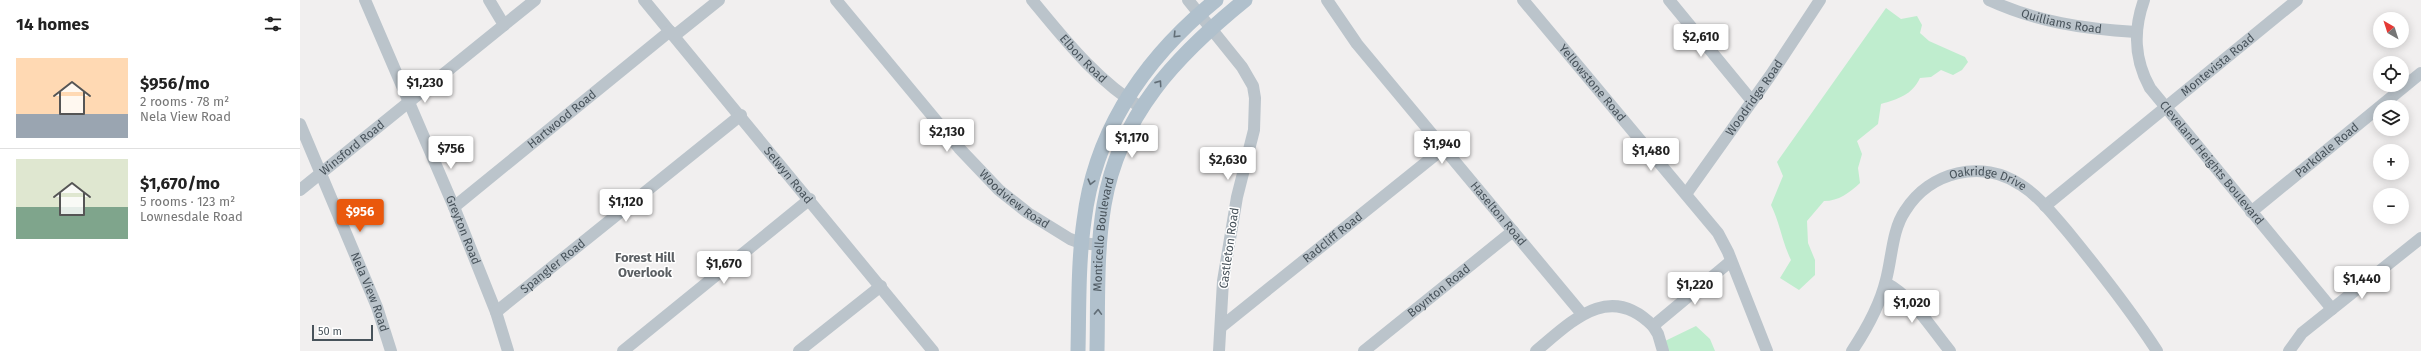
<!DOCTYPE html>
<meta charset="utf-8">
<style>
:root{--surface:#fff;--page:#f2f2f2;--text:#222;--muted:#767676;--line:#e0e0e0;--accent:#ea580c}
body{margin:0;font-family:"Fira Sans",sans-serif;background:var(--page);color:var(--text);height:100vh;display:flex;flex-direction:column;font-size:15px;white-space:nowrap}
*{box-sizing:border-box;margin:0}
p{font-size:13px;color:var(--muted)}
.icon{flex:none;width:22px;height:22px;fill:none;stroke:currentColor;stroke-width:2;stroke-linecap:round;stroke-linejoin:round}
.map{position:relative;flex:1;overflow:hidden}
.details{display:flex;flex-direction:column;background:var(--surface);width:300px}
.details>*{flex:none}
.needle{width:26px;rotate:321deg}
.buttons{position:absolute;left:2073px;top:12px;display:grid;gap:8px}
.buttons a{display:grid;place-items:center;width:36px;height:36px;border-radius:50%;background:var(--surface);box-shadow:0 2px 10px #0003;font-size:20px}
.scale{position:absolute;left:12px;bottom:10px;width:61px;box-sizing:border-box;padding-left:4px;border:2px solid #48535b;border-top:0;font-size:11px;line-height:14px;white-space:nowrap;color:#48535b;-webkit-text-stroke:3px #fff;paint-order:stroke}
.price{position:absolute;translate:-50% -34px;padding:0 9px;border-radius:4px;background:#fff;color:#222;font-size:13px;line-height:26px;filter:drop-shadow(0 1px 2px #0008)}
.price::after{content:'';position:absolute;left:50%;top:24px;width:12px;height:9px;margin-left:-6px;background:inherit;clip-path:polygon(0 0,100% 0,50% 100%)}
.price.active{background:var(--accent);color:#fff}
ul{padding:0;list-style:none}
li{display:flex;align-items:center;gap:12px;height:100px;padding:0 16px}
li+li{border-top:1px solid var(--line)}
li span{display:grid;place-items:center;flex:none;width:112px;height:80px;border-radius:0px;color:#555}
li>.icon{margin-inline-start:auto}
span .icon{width:48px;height:48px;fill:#fffc;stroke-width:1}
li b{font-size:17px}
h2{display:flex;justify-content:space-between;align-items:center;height:48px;padding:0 16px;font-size:17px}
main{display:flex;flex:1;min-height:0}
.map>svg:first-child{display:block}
</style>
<main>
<section class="details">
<h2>14 homes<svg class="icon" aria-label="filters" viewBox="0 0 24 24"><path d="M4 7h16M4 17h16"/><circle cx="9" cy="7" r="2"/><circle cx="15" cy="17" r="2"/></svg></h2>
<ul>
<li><span style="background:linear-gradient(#ffd9b3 70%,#9aa5b1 0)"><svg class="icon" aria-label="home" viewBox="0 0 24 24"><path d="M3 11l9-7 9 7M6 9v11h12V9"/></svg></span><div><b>$956/mo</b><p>2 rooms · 78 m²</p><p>Nela View Road</p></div></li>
<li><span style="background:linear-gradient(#dfe7d0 60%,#7fa58c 0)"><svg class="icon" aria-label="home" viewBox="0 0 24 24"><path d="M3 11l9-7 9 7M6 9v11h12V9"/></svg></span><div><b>$1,670/mo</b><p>5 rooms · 123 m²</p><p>Lownesdale Road</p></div></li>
</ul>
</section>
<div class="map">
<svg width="2121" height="351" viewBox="0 0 2121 351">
<rect width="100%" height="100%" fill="#f1efef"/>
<!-- green -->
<path fill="#bfedce" d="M1586,8L1601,19L1617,16L1622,25L1620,33L1629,41L1665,57L1668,62L1662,70L1653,75L1641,70L1631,77L1620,78C1612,95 1598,99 1581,104L1578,124L1557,141L1562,154L1558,168L1560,183C1549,193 1539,201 1524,201L1507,221L1508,243L1515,260V275L1499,290L1480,278L1491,260C1482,242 1480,223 1471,205L1483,176L1477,162Z
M1396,326L1410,339L1415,351H1366L1365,341Z"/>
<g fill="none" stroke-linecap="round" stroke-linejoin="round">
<!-- minor -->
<g stroke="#bbc4cb" stroke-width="12">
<path id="s1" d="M65,0L154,207L196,312L208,351"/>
<path d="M189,0L204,25"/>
<path id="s2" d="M344,0L633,351"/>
<path id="s3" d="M536,0L659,148L699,190L728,213L770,239L781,243L800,245"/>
<path id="s4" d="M732,0C765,40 797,81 842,108"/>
<path d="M888,0L942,67L953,86L955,98L954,130L937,197L923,281L919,351"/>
<path id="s5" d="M1027,0L1057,44L1282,314"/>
<path id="s6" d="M1223,0L1418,233L1428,252L1467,351"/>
<path d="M1369,0L1452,101"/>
<path id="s7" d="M1689,0C1737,22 1784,29 1836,32"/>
<path id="s8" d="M1844,0C1833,31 1834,59 1850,88L2032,309"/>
<path d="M374,36L419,0"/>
<path id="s9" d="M0,124L77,307L91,351"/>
<path id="s10" d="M0,190L235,0"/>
<path id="s11" d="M1386,194L1470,76L1520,0"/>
<path id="s12" d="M1745,206L1997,0"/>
<path id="s13" d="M154,207L370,31"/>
<path id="s14" d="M1951,212L2121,73"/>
<path d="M1586,283C1613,297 1631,328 1650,351"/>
<path id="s15" d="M196,312L441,115"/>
<path id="s16" d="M921,327L1144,148"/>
<path d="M323,351L510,199"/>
<path d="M499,351L581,286"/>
<path id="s17" d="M1064,351L1213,231"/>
<path d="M1236,351C1271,322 1309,281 1353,326"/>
<path d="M1363,351L1358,334L1353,326L1431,261"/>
<path id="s18" d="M1552,351C1566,330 1580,305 1586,280C1592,258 1592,230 1605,211C1630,171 1682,159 1721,185C1740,197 1754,216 1768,232C1799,270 1830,309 1857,351"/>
<path d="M1989,351L2002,333L2121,238"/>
</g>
<!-- major -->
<g stroke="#b0c0cc" stroke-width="15">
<path d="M778,351C779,308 778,263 784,221C795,130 846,57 916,0"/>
<path id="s19" d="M797,351C798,303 796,253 804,205C819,115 877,55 945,0"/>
</g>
</g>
<!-- one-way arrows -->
<defs><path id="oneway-chevron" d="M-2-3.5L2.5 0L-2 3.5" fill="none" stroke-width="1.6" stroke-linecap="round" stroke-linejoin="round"/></defs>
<g stroke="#626e77">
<use href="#oneway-chevron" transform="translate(876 35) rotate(134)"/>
<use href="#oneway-chevron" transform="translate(859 83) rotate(-55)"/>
<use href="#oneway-chevron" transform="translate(791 182) rotate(105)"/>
<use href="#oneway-chevron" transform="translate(798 312) rotate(-88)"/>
</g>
<g text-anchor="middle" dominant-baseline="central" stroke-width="3" stroke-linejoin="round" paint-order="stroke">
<!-- street labels -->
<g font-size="12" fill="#48535b" stroke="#fff">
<text stroke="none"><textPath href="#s7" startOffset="76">Quilliams Road</textPath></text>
<text stroke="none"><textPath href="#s4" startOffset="78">Elbon Road</textPath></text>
<text stroke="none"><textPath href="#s12" startOffset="223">Montevista Road</textPath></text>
<text stroke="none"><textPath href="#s6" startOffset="108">Yellowstone Road</textPath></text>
<text stroke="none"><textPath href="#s11" startOffset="118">Woodridge Road</textPath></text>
<text stroke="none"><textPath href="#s13" startOffset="139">Hartwood Road</textPath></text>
<text stroke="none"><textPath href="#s10" startOffset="67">Winsford Road</textPath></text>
<text stroke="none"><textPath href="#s14" startOffset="98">Parkdale Road</textPath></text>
<text stroke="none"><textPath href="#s8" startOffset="188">Cleveland Heights Boulevard</textPath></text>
<text stroke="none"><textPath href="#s2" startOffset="227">Selwyn Road</textPath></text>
<text stroke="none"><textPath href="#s18" startOffset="249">Oakridge Drive</textPath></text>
<text stroke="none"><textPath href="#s3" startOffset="268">Woodview Road</textPath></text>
<text stroke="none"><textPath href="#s5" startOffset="274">Haselton Road</textPath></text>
<text stroke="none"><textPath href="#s1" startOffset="250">Greyton Road</textPath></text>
<text stroke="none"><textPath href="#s19" startOffset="117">Monticello Boulevard</textPath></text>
<text stroke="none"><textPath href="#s16" startOffset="143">Radcliff Road</textPath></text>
<text transform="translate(929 248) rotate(-82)">Castleton Road</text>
<text stroke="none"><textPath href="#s15" startOffset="73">Spangler Road</textPath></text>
<text stroke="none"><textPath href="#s17" startOffset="96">Boynton Road</textPath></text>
<text stroke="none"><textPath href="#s9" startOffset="182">Nela View Road</textPath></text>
</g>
<!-- neighbourhood labels -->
<g font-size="13" font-weight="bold" fill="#5b5f63" stroke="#fff">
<text x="345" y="257">Forest Hill<tspan x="345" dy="15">Overlook</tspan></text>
</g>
</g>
</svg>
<div class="buttons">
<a><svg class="needle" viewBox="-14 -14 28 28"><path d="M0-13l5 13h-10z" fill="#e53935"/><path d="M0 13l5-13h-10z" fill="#767676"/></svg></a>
<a><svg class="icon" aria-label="locate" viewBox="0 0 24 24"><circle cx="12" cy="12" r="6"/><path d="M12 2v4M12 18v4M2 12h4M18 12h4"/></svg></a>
<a><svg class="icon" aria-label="layers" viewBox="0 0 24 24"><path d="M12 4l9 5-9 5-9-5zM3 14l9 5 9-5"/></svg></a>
<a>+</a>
<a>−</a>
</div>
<div class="scale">50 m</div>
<b class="price" style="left:1401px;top:58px">$2,610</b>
<b class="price" style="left:125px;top:104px">$1,230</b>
<b class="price" style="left:647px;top:153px">$2,130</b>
<b class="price" style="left:832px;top:159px">$1,170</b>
<b class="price" style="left:1142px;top:165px">$1,940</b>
<b class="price" style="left:151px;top:170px">$756</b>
<b class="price" style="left:1351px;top:172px">$1,480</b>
<b class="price" style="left:928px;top:181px">$2,630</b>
<b class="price" style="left:326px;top:223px">$1,120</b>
<b class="price active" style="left:60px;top:233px">$956</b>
<b class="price" style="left:424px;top:285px">$1,670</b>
<b class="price" style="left:2062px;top:300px">$1,440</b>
<b class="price" style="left:1395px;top:306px">$1,220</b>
<b class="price" style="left:1612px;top:324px">$1,020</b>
</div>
</main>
